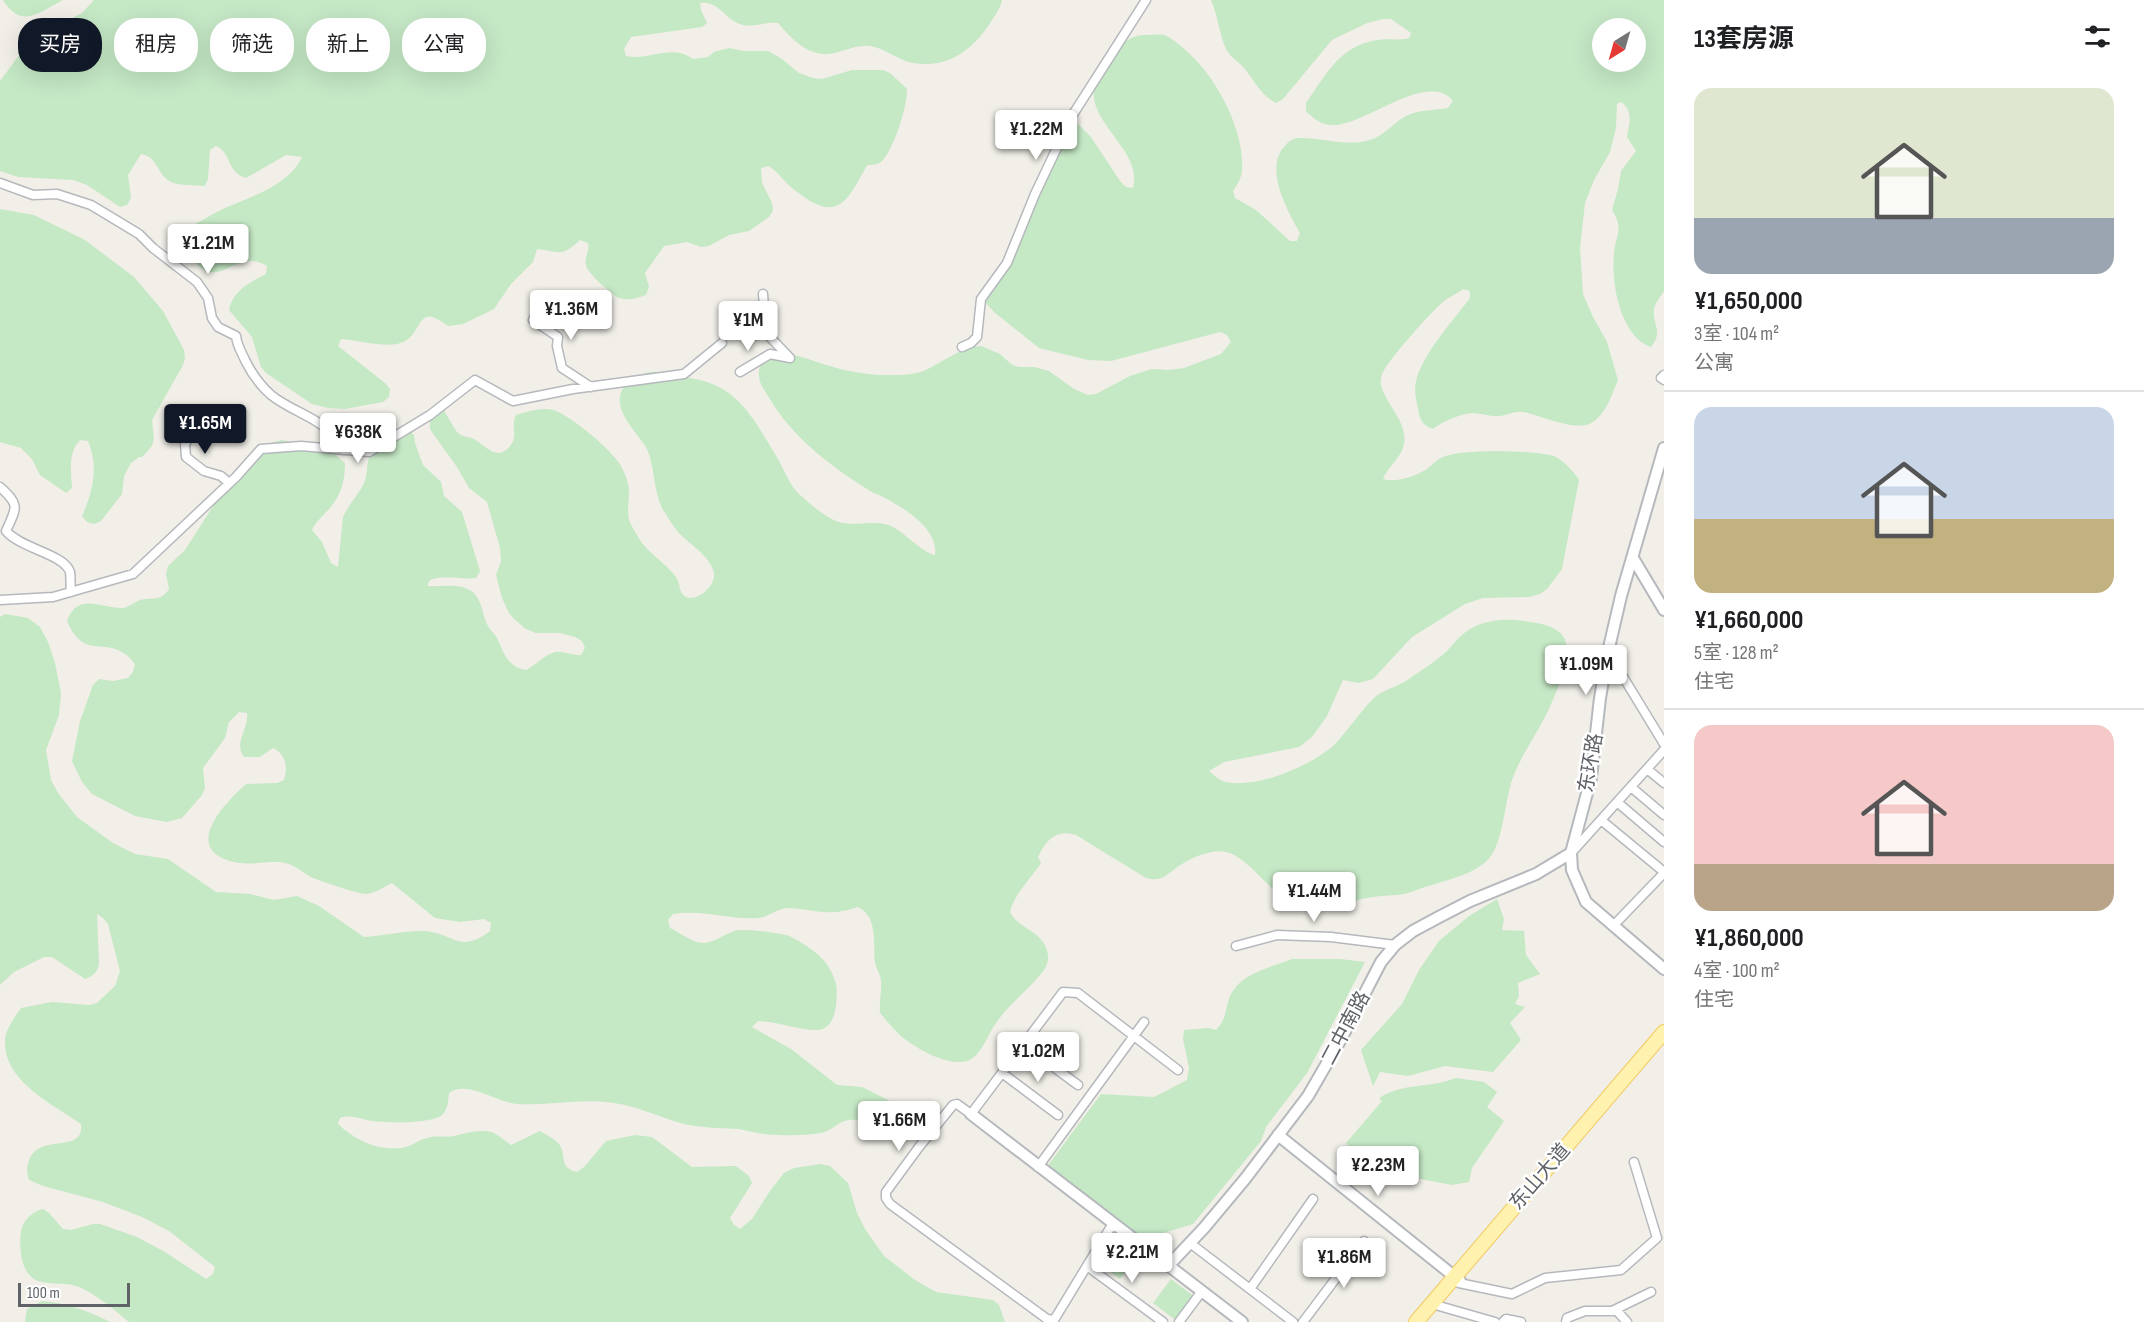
<!DOCTYPE html>
<html lang="zh">
<meta charset="utf-8">
<style>
:root{--surface:#fff;--page:#f6f6f6;--text:#202124;--muted:#757577;--line:#e0e0e0;--accent:#111827}
body{margin:0;font-family:"Sofia Sans Condensed","Noto Sans SC",sans-serif;background:var(--page);color:var(--text);height:100vh;display:flex;flex-direction:column;font-size:22px;white-space:nowrap}
*{box-sizing:border-box;margin:0}
p{font-size:20px;color:var(--muted)}
.icon{flex:none;width:33px;height:33px;fill:none;stroke:currentColor;stroke-width:2;stroke-linecap:round;stroke-linejoin:round}
.map{position:relative;flex:1;overflow:hidden}
.details{display:flex;flex-direction:column;background:var(--surface);width:480px}
.details>*{flex:none}
.hud{position:absolute;left:18px;top:18px;width:570px;height:54px;display:flex;gap:12px}
.needle{width:39px;rotate:217deg}
.fabs{position:absolute;left:1592px;top:18px;display:grid;gap:12px}
.fabs a{display:grid;place-items:center;width:54px;height:54px;border-radius:50%;background:var(--surface);box-shadow:0 6px 24px #0002;font-size:30px}
.scale{position:absolute;left:18px;bottom:15px;width:112px;box-sizing:border-box;padding-left:6px;border:3px solid #5f6368;border-top:0;font-size:16px;line-height:21px;white-space:nowrap;color:#5f6368;-webkit-text-stroke:4px #fff;paint-order:stroke}
.price{position:absolute;translate:-50% -51px;padding:0 14px;border-radius:6px;background:#fff;color:#222;font-size:20px;line-height:39px;filter:drop-shadow(0 2px 3px #0008)}
.price::after{content:'';position:absolute;left:50%;top:36px;width:18px;height:14px;margin-left:-9px;background:inherit;clip-path:polygon(0 0,100% 0,50% 100%)}
.price.on{background:var(--accent);color:#fff}
ul{padding:0;list-style:none}
li{display:grid;align-content:center;gap:12px;height:318px;padding:0 30px}
li+li{border-top:2px solid var(--line)}
li span{display:grid;place-items:center;height:186px;border-radius:18px;color:#555}
li>.icon{margin-inline-start:auto}
span .icon{width:108px;height:108px;fill:#fffc;stroke-width:1}
li b{font-size:26px}
h2{display:flex;justify-content:space-between;align-items:center;height:72px;padding:0 30px;font-size:26px}
.pill{padding:0 21px;border-radius:24px;background:var(--surface);box-shadow:0 6px 24px #0002;font-size:21px;line-height:54px}
.pill.on{background:var(--accent);color:#fff}
main{display:flex;flex:1;min-height:0}
.map>svg:first-child{display:block}
</style>
<main>
<div class="map">
<svg width="1664" height="1322" viewBox="0 0 1664 1322">
<rect width="100%" height="100%" fill="#f1efe8"/>
<!-- green -->
<path fill="#c5e8c5" fill-rule="evenodd" d="M3,0H63C40,12 21,30 3,0Z
M94,0H1002C1001,7 996,14 992,20C974,49 949,69 913,63C897,60 885,48 870,46C856,45 848,50 835,53C811,59 792,40 778,23C766,21 751,29 740,24C724,18 718,0 700,3L701,10L707,23L702,27L631,37L624,49L626,56C649,61 671,43 693,59L708,57L714,52L729,48L744,51H768L782,59L799,73L813,78L822,79L852,70H883L890,73L907,89C908,105 893,152 881,162C876,165 872,165 867,165C845,207 835,223 792,188C783,181 778,171 768,166L761,168L762,183L772,203L773,211L769,217L749,231L729,235L709,246L701,247L687,242L664,246L645,273L649,287L646,295C637,298 629,301 619,298C613,296 586,272 586,265C584,258 590,251 588,243L580,240C562,257 560,252 537,249L533,262L511,284L494,309L463,324L448,326C413,299 425,339 397,344C382,347 357,340 341,339L338,346L385,383L390,389L389,397L383,402L345,409L328,408L312,404L266,373L261,367L252,337L229,310C232,291 250,282 266,274L267,266C241,250 225,279 207,271C203,270 199,266 195,263C186,256 180,247 177,236L183,230C197,224 210,215 225,208C251,197 289,185 302,157L286,155L246,178C226,172 232,153 216,146L210,150L208,179L205,186C195,185 180,186 171,182C155,173 160,158 141,154L128,175L131,198L127,205L120,207L87,185L73,180L18,177L0,171V81L31,39L82,13Z
M1211,0H1664V291C1661,296 1655,303 1654,309C1652,325 1664,331 1651,347C1620,336 1611,283 1614,254C1615,235 1625,230 1612,210L1618,189L1621,171L1636,151L1627,137C1629,123 1634,111 1621,102L1617,104L1616,128L1610,152L1594,180L1585,203L1580,248L1583,294L1593,317L1607,342L1618,380C1612,394 1606,415 1591,423C1576,432 1540,415 1523,412C1515,411 1508,415 1500,416C1491,417 1481,413 1472,413C1460,414 1443,421 1433,429C1422,425 1420,420 1418,409C1416,400 1414,390 1416,381C1423,353 1453,321 1470,298V291L1463,289C1456,294 1449,297 1443,302C1431,312 1390,358 1383,372C1381,376 1380,381 1381,385C1386,405 1408,422 1404,444C1402,457 1388,466 1383,479C1396,483 1417,476 1427,469C1433,464 1438,458 1446,456C1462,449 1541,450 1556,457C1565,462 1574,472 1579,480L1562,569L1547,589L1540,594L1529,597L1483,598L1465,604L1412,637L1373,679L1359,683L1343,680L1327,716L1312,737L1299,747L1224,762L1209,771C1214,775 1220,781 1226,782C1257,789 1314,765 1336,743C1349,729 1360,712 1373,699C1383,689 1398,687 1409,679C1422,670 1436,661 1447,651C1452,646 1456,640 1461,636C1478,620 1503,618 1524,621C1537,623 1549,624 1559,632C1578,645 1557,691 1549,709C1537,734 1520,756 1511,783C1505,804 1504,828 1495,849C1484,873 1452,878 1429,886C1421,888 1412,892 1404,894C1394,896 1383,895 1373,897C1355,900 1312,912 1296,905C1271,895 1248,856 1226,852C1213,849 1193,857 1182,864C1168,872 1164,883 1146,878L1076,835C1056,829 1046,840 1038,857L1041,863C1031,878 1013,896 1010,912C1020,931 1044,930 1048,955C1049,962 1045,970 1040,975C1026,992 1008,1005 996,1023C989,1033 985,1045 977,1054C973,1059 967,1062 961,1062C943,1063 920,1050 906,1040C896,1033 888,1022 880,1013C879,1002 882,991 881,980C880,974 876,968 875,962C873,944 878,916 858,907C828,917 817,910 789,908C777,908 769,917 758,918C730,920 702,909 673,914L668,920L670,928C679,932 694,944 704,943C713,943 725,934 734,931C743,928 779,933 789,936C800,941 819,953 826,963C830,969 834,976 836,984C838,998 837,1030 817,1030C798,1030 779,1022 758,1021L752,1027L791,1049L837,1085L862,1087L888,1100L894,1107V1114L890,1121C876,1123 863,1119 849,1120C838,1121 832,1131 821,1133C803,1136 774,1136 757,1133C751,1132 745,1130 739,1129C721,1128 702,1128 684,1124C661,1118 638,1106 614,1103C582,1098 550,1106 518,1104C497,1103 468,1079 449,1093C448,1101 448,1110 442,1115C431,1124 386,1123 372,1121C361,1119 351,1114 340,1118L338,1124C355,1140 377,1151 401,1148C411,1147 418,1140 427,1138C436,1135 445,1138 454,1136C466,1133 480,1129 491,1132C498,1134 505,1141 511,1145L540,1131C546,1135 553,1138 557,1142C569,1153 556,1167 577,1172L584,1167L606,1141L635,1135L652,1137L692,1167L736,1166L749,1176L752,1183L730,1218L734,1225L740,1229L752,1219L770,1191L784,1173L794,1168L820,1164L830,1166L848,1183L857,1213L865,1229L884,1256L915,1280L936,1292L993,1300L999,1305L1005,1322H129C114,1310 98,1295 79,1287C67,1282 54,1285 42,1282C20,1278 19,1248 21,1231C23,1220 33,1211 43,1209L49,1213L63,1229L71,1230L93,1224H100L137,1237L165,1252L206,1279L213,1274L215,1267L169,1231L142,1217L103,1202L43,1186L29,1180C27,1173 26,1168 29,1161C38,1132 85,1155 81,1124C53,1104 4,1082 5,1041C5,1030 15,1017 21,1008L52,1002L90,1005L97,1003L115,986L120,971L108,924L103,918L97,914L99,964C97,973 93,976 85,979L52,957H44L14,972L0,985V617L5,614L28,618L40,627L48,642L55,663L61,693L59,715L46,750L51,780L58,793L77,817L113,843L135,854L168,859L216,892L250,894L274,900L297,896L319,906L364,937C381,936 408,930 425,931C455,934 460,954 490,931L491,923L484,919L460,922L435,918L392,883C384,887 375,893 366,894C358,894 317,880 309,876C301,871 295,865 285,863C271,860 249,866 234,862C180,849 225,803 246,784L277,783L284,780C288,767 286,754 273,748L260,757H244C233,742 249,730 247,713L239,712L229,722L225,738L203,768L205,788L202,795L182,818L167,822L135,816L92,794L82,782L72,761L80,721L93,685L99,679L113,681L128,678L133,672L135,664C132,661 129,656 125,654C104,638 84,660 67,621C78,591 102,609 123,608C130,607 134,602 140,600C152,597 161,602 169,589L166,574L168,566L185,550L233,475L253,451L267,444L282,440L313,446L334,454L345,463C345,481 341,495 330,508C323,516 316,521 312,530L322,542L331,563L338,567L343,517C348,505 357,497 363,485C368,477 366,466 369,458C374,445 392,431 404,425L414,435L415,443L423,465L441,482L444,496L462,512L480,571L476,578C461,580 445,574 430,580L427,586C438,587 454,584 465,588C483,594 481,613 488,626C490,630 495,634 497,638C504,653 507,667 526,670C537,665 544,654 556,652C564,651 573,656 581,655L585,648L582,641L575,637L560,633H536L526,629L514,619L509,613L502,598L496,575L501,561L500,548L487,502L469,488L457,467L434,435L430,429V412L442,407C447,415 452,425 457,432C463,438 468,436 474,439C486,446 497,462 510,446C519,436 510,427 516,415C527,412 542,407 553,410C569,414 618,454 623,470C626,476 629,485 629,492C629,501 627,512 629,520C631,525 635,532 638,537C647,553 665,562 676,577C681,584 678,593 686,597C698,602 716,585 714,573C710,556 692,546 681,535C674,528 667,516 662,508C653,489 655,467 647,449C638,432 609,409 624,387C629,380 643,372 652,372C657,371 664,374 670,375C685,377 701,379 715,385C745,398 762,433 778,459C784,470 790,486 800,495C812,505 826,519 842,523C858,526 878,519 893,527C906,534 923,553 935,555C939,529 903,507 883,497C878,494 872,493 867,489C829,465 791,436 768,396C764,390 759,383 759,375C758,370 761,363 763,358C785,347 808,360 830,366C845,371 864,374 880,375C895,375 912,376 926,370C945,361 959,348 981,346L1000,354L1011,364L1018,367H1034L1049,371L1074,389L1088,395L1096,394L1130,376L1152,369L1168,370L1184,368L1221,354L1231,342L1227,335L1220,332L1111,361L1088,360L1039,348L994,312L983,300L1022,234L1037,181L1058,136L1074,120L1091,137L1120,181L1126,187L1133,188C1144,147 1078,120 1097,77C1101,69 1108,61 1113,54C1120,44 1132,34 1146,35C1152,35 1159,34 1164,35C1171,37 1177,43 1183,48C1215,74 1245,129 1242,171C1241,179 1237,185 1233,191L1235,198L1256,210L1290,241H1297L1300,233C1288,212 1265,171 1283,148C1287,144 1290,139 1297,138C1320,137 1343,146 1366,141C1383,138 1392,123 1408,115C1420,110 1436,110 1448,108L1453,101C1428,69 1365,126 1333,125C1321,125 1314,119 1306,111V103C1326,75 1339,46 1377,40C1388,38 1399,41 1409,38L1411,33L1391,19H1383L1367,23L1332,40L1283,99L1276,103C1261,95 1255,82 1245,69C1239,62 1230,57 1226,49C1219,33 1218,16 1211,0ZM1602,28H1635V62H1602Z
M0,209L34,215L85,240L134,277L163,311L184,350L185,358L183,365L152,420L154,439L152,446L142,457H139L131,463L124,476L122,494L101,521L94,524L87,522L82,516C93,491 99,467 88,441L80,440C68,452 71,471 72,488L66,493L40,475L32,459L21,448L0,442Z
M1497,899L1504,919L1502,930L1524,931L1526,955L1540,974L1518,983L1519,996L1515,1004L1525,1007L1510,1023L1521,1040L1493,1072L1445,1066L1408,1076L1380,1072L1373,1086L1361,1050L1402,1004L1419,970L1439,941L1469,916Z
M1292,959H1340L1365,962L1307,1073L1266,1127L1261,1141L1193,1224L1141,1240L1046,1168L1101,1094L1154,1097L1187,1080L1189,1068L1183,1039L1184,1030L1209,1028L1216,1030C1226,1020 1225,1011 1229,999C1238,973 1270,968 1292,959Z
M1456,1078L1484,1082L1497,1092L1487,1107L1504,1121L1472,1168L1469,1182L1452,1185L1368,1169L1346,1143L1382,1101L1379,1098C1404,1082 1429,1089 1456,1078Z
M1112,1236L1138,1255L1120,1279L1095,1260Z
M1171,1279L1196,1298L1178,1322L1153,1303Z
M42,1301C66,1303 89,1311 110,1322H25L27,1309Z"/>
<g fill="none" stroke-linecap="round" stroke-linejoin="round">
<defs>
<path id="minor" d="M0,183L33,195L57,194L91,205L139,234L153,248L197,282L208,298L212,318L218,327L236,336C237,346 242,353 246,362C252,374 261,386 271,395C296,415 328,418 343,450
M542,300L533,320L558,337L557,346L562,368L591,387
M751,336L766,333L763,294
M962,347L971,343L977,337L981,299L1007,263L1035,194L1072,116L1146,0
M740,372L770,354L790,358L766,333
M1664,375L1661,378L1664,380
M202,418L185,444L186,457L204,471L221,476L229,483
M0,487C20,505 17,507 6,531C22,549 64,554 70,572C71,578 70,586 71,592
M0,600L53,597L133,574L236,477L261,449L301,446L369,452L430,415L475,380L513,401L573,389L684,374L722,343
M1608,652L1664,744
M1647,769L1664,783
M1631,787L1664,815
M1617,802L1664,842
M1601,820L1664,872
M1572,852L1664,750
M1613,926L1664,873
M1236,946L1277,935L1331,937L1395,945
M1024,1045L1078,1085
M1002,1073L1058,1115
M1038,1167L1144,1022
M1118,1226L1110,1228L1054,1320L1047,1319L890,1204L886,1198V1192L919,1147L953,1105L957,1104L971,1114L1063,992L1078,993L1178,1070
M1190,1243L1293,1322
M1087,1266L1163,1322
M1459,1283L1512,1294L1545,1278L1621,1270L1657,1238L1634,1162
M1250,1289L1313,1199
M1439,1306L1495,1322
M1612,1311L1651,1292
M1179,1322L1202,1291
M1303,1322L1364,1241
M1503,1322L1506,1319L1521,1322
M1566,1322L1567,1318L1585,1311H1617L1627,1322"/>
<path id="tertiary" d="M1664,448L1621,596L1608,652L1600,698L1591,778L1571,853L1572,870L1586,902L1664,969
M1633,558L1664,610
M971,1114L1242,1322
M1278,1135L1460,1281
M1169,1265L1204,1228L1245,1179L1308,1096L1341,1039L1381,962L1395,945L1413,931L1439,917L1470,901L1536,874L1571,853"/>
<path id="primary" d="M1416,1322L1664,1032"/>
</defs>
<!-- minor casing -->
<use href="#minor" stroke="#b5b8bc" stroke-width="11"/>
<!-- tertiary casing -->
<use href="#tertiary" stroke="#b5b8bc" stroke-width="14"/>
<!-- primary casing -->
<use href="#primary" stroke="#f2c960" stroke-width="16"/>
<!-- minor -->
<use href="#minor" stroke="#fff" stroke-width="8"/>
<!-- tertiary -->
<use href="#tertiary" stroke="#fff" stroke-width="10"/>
<!-- primary -->
<use href="#primary" stroke="#fff2af" stroke-width="14"/>
</g>
<g text-anchor="middle" dominant-baseline="central" stroke-width="5" stroke-linejoin="round" paint-order="stroke">
<!-- street labels -->
<g font-size="20" fill="#5f6368" stroke="#fff">
<text transform="translate(1591 763) rotate(-80)">东环路</text>
<text transform="translate(1346 1028) rotate(-62)">二中南路</text>
<text transform="translate(1540 1177) rotate(-49)">东山大道</text>
</g>
</g>
</svg>
<div class="fabs">
<a><svg class="needle" viewBox="-14 -14 28 28"><path d="M0-13l5 13h-10z" fill="#e53935"/><path d="M0 13l5-13h-10z" fill="#757577"/></svg></a>
</div>
<div class="scale">100 m</div>
<b class="price" style="left:1036px;top:161px">¥1.22M</b>
<b class="price" style="left:208px;top:275px">¥1.21M</b>
<b class="price" style="left:571px;top:341px">¥1.36M</b>
<b class="price" style="left:748px;top:352px">¥1M</b>
<b class="price on" style="left:205px;top:455px">¥1.65M</b>
<b class="price" style="left:358px;top:464px">¥638K</b>
<b class="price" style="left:1586px;top:696px">¥1.09M</b>
<b class="price" style="left:1314px;top:923px">¥1.44M</b>
<b class="price" style="left:1038px;top:1083px">¥1.02M</b>
<b class="price" style="left:899px;top:1152px">¥1.66M</b>
<b class="price" style="left:1378px;top:1197px">¥2.23M</b>
<b class="price" style="left:1132px;top:1284px">¥2.21M</b>
<b class="price" style="left:1344px;top:1289px">¥1.86M</b>
<div class="hud">
<a class="pill on">买房</a>
<a class="pill">租房</a>
<a class="pill">筛选</a>
<a class="pill">新上</a>
<a class="pill">公寓</a>
</div>
</div>
<section class="details">
<h2>13套房源<svg class="icon" aria-label="filters" viewBox="0 0 24 24"><path d="M4 7h16M4 17h16"/><circle cx="9" cy="7" r="2"/><circle cx="15" cy="17" r="2"/></svg></h2>
<ul>
<li><span style="background:linear-gradient(#dfe7d0 70%,#9aa5b1 0)"><svg class="icon" aria-label="home" viewBox="0 0 24 24"><path d="M3 11l9-7 9 7M6 9v11h12V9"/></svg></span><div><b>¥1,650,000</b><p>3室 · 104 m²</p><p>公寓</p></div></li>
<li><span style="background:linear-gradient(#c9d6e8 60%,#c2b280 0)"><svg class="icon" aria-label="home" viewBox="0 0 24 24"><path d="M3 11l9-7 9 7M6 9v11h12V9"/></svg></span><div><b>¥1,660,000</b><p>5室 · 128 m²</p><p>住宅</p></div></li>
<li><span style="background:linear-gradient(#f6c9c9 75%,#b9a48a 0)"><svg class="icon" aria-label="home" viewBox="0 0 24 24"><path d="M3 11l9-7 9 7M6 9v11h12V9"/></svg></span><div><b>¥1,860,000</b><p>4室 · 100 m²</p><p>住宅</p></div></li>
</ul>
</section>
</main>
